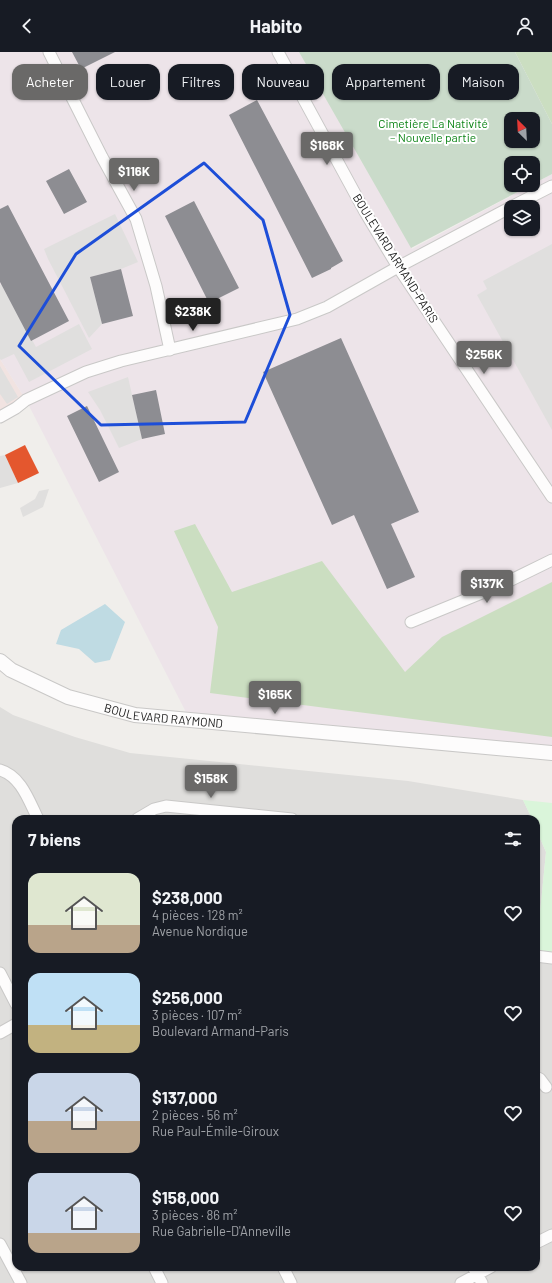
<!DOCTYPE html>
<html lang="fr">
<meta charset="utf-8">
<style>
:root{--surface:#171b24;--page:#242831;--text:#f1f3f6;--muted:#9ea1a6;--accent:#6a6968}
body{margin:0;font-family:Barlow,sans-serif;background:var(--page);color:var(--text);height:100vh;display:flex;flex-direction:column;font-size:15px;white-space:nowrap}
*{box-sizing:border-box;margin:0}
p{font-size:13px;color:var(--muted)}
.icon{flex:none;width:22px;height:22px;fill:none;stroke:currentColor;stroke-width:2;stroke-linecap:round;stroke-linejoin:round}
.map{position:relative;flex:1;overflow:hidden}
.panel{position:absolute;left:12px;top:763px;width:528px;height:456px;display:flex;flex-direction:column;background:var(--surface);border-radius:12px;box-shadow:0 1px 3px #0004}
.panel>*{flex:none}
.hud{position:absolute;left:12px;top:12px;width:528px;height:36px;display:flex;gap:8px}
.needle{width:26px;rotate:336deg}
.fabs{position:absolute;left:504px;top:60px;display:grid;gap:8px}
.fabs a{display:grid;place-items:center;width:36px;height:36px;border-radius:8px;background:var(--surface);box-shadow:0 1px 3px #0004;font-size:20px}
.price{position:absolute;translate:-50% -34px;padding:0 9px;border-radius:4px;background:var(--accent);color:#fff;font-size:13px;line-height:26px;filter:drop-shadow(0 1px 2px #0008)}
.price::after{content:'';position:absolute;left:50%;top:24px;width:12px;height:9px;margin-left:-6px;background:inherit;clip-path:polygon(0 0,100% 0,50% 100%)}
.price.selected{background:#222;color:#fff}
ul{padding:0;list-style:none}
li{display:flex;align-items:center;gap:12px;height:100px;padding:0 16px}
li span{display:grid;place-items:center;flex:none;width:112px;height:80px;border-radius:12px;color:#555}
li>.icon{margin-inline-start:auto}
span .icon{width:48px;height:48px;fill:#fffc;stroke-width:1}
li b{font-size:17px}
h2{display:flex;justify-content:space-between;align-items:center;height:48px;padding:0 16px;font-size:17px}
.chip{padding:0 14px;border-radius:12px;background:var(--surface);box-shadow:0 1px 3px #0004;font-size:14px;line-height:36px}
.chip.selected{background:var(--accent);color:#fff}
header{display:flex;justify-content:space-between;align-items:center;height:52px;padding:0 16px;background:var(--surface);font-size:18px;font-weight:700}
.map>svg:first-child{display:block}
</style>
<header><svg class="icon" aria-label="back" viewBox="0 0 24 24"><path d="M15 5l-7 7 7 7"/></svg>Habito<svg class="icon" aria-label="person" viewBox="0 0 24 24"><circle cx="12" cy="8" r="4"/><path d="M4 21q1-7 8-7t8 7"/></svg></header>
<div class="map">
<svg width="552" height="1231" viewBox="0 0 552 1231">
<rect width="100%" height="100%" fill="#f0eeeb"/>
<!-- residential -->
<path fill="#dfdedc" d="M0,655L13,663L75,685L130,701L408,729L523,748L532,767H16V1215H536V904L552,906V1231H0Z
M536,777L546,800L536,902Z"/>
<!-- commercial -->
<path fill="#f1e3e1" d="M0,307L26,348L0,365Z"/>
<!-- industrial -->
<path fill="#ede4e9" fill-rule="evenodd" d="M0,0H299L412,197L552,122V701L190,668L26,348L0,307ZM511,155H533V177H511Z"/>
<!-- forest -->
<path fill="#cbdec1" d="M515,0H552V72Z
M195,472L232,540L322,509L405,620L442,585L552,530V685L210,641L218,575L174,479Z"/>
<!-- cemetery -->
<path fill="#cadbca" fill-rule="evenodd" d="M299,0H515L552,72V122L533,132V111H511V133H531L411,196ZM511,67H533V89H511Z"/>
<!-- park -->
<path fill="#daf5da" d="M523,748L552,751V906L536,900L546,800L536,777V767H532Z"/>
<!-- parking -->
<path fill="#e0dfde" d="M115,162L138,210L121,217L90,225L102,272L89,286L48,207L44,197Z
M552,192V378L477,243L487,237L483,229Z
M2,232L4,238L36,295L79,272L92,297L29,330L14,302L1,308L0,307V233Z
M0,314L18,345L7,352L0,342Z
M128,325L142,387L119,396L100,358L88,340Z
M5,403L18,431L0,436V404Z
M49,437L43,455L23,465L20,456L35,447L39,439Z"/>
<!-- water -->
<path fill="#bfdbe3" d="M105,552L125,570L110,608L95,611L79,597L56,592L61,578Z"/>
<!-- shops -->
<path fill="#e4572e" d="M25,393L39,421L18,431L5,403Z"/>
<!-- industry -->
<path fill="#8d8d92" d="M72,0H115L81,17Z
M257,48L343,209L331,216V217L312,226L229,63Z
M69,117L87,150L64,162L46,129Z
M194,149L239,236L209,251L165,164Z
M8,153L69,269L31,289L0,230V157Z
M121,217L133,264L102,272L90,225Z
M341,286L419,460L391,472L415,525L387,537L354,463L332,473L263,320Z
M156,338L165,382L142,387L132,343Z
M87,354L119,420L99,430L67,364Z"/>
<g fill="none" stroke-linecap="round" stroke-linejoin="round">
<defs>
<path id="minor" d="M49,0L102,105L136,167L156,234L170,298
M278,0L365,160L398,215L552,445
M511,155L552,134
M0,365L16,356L26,348L86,320L121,309L297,267L327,255L398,215L511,155
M411,570L499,534L552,508
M0,718C21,724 29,749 38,767
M137,767L154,757L166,754L292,767
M536,904L552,906
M0,921L16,952
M0,981L16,972
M536,1025L540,1027L546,1035
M536,1191L552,1183
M0,1192L21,1231
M154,1215L162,1231
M283,1215L291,1231
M473,1215L482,1231
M461,1231L491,1215"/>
<g id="tertiary">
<path id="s1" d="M0,609L11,618L68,645L135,663L552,701"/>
</g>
</defs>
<!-- minor casing -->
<use href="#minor" stroke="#c9c8c7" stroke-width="13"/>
<!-- tertiary casing -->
<use href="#tertiary" stroke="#c9c8c7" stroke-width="16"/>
<!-- minor -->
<use href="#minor" stroke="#fdfcfc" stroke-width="11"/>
<!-- tertiary -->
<use href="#tertiary" stroke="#fdfcfc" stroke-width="14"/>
</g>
<!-- marked area -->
<path fill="none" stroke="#1d4ed8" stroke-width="3" stroke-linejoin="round" d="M204,111L263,168L290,263L245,370L101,373L19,294L76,202Z"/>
<g text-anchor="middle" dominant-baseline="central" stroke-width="4" stroke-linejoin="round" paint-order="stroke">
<!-- park labels -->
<g font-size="12" fill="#0c8416" stroke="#fff">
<text x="433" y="71">Cimetière La Nativité<tspan x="433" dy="14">– Nouvelle partie</tspan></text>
</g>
<!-- street labels -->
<g font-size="12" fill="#222" stroke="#fff">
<text transform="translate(396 206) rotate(58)">BOULEVARD ARMAND-PARIS</text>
<text stroke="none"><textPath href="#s1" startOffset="175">BOULEVARD RAYMOND</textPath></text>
</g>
</g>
</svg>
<div class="fabs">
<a><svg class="needle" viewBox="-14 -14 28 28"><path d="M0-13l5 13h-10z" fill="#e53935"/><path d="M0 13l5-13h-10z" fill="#9ea1a6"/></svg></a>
<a><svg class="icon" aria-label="locate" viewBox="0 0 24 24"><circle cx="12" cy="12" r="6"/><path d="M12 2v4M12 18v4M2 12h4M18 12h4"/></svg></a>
<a><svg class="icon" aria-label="layers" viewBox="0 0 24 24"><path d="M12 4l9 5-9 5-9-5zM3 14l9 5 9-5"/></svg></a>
</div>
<b class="price" style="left:327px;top:114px">$168K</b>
<b class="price" style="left:134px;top:140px">$116K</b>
<b class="price selected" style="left:193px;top:280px">$238K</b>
<b class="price" style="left:484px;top:323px">$256K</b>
<b class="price" style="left:487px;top:552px">$137K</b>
<b class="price" style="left:275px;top:663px">$165K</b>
<b class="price" style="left:211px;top:747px">$158K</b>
<div class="hud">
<a class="chip selected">Acheter</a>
<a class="chip">Louer</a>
<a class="chip">Filtres</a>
<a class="chip">Nouveau</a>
<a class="chip">Appartement</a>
<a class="chip">Maison</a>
</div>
<section class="panel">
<h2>7 biens<svg class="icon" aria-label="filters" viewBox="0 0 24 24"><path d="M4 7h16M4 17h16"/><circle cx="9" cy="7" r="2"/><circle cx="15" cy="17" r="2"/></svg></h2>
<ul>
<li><span style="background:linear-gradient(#dfe7d0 65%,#b9a48a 0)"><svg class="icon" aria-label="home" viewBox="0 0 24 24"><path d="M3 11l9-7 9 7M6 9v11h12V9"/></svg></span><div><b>$238,000</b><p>4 pièces · 128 m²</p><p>Avenue Nordique</p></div><svg class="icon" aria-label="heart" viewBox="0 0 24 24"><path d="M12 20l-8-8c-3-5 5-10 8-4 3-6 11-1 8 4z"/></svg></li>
<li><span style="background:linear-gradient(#bfe0f5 65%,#c2b280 0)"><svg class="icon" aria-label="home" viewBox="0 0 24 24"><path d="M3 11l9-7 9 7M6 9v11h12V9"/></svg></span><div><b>$256,000</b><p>3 pièces · 107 m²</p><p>Boulevard Armand-Paris</p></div><svg class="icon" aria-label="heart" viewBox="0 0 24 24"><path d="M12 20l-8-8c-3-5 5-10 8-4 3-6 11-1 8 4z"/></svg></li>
<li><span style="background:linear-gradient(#c9d6e8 60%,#b9a48a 0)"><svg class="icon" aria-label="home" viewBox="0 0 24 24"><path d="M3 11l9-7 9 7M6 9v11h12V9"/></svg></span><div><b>$137,000</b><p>2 pièces · 56 m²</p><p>Rue Paul-Émile-Giroux</p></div><svg class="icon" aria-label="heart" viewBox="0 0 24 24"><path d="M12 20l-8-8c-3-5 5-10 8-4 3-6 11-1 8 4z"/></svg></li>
<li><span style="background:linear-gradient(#c9d6e8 75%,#b9a48a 0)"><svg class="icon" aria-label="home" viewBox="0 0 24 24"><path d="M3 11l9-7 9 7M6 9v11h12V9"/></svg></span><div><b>$158,000</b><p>3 pièces · 86 m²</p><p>Rue Gabrielle-D'Anneville</p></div><svg class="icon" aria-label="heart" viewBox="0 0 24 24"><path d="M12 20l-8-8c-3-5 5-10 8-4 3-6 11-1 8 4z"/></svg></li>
</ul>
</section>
</div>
